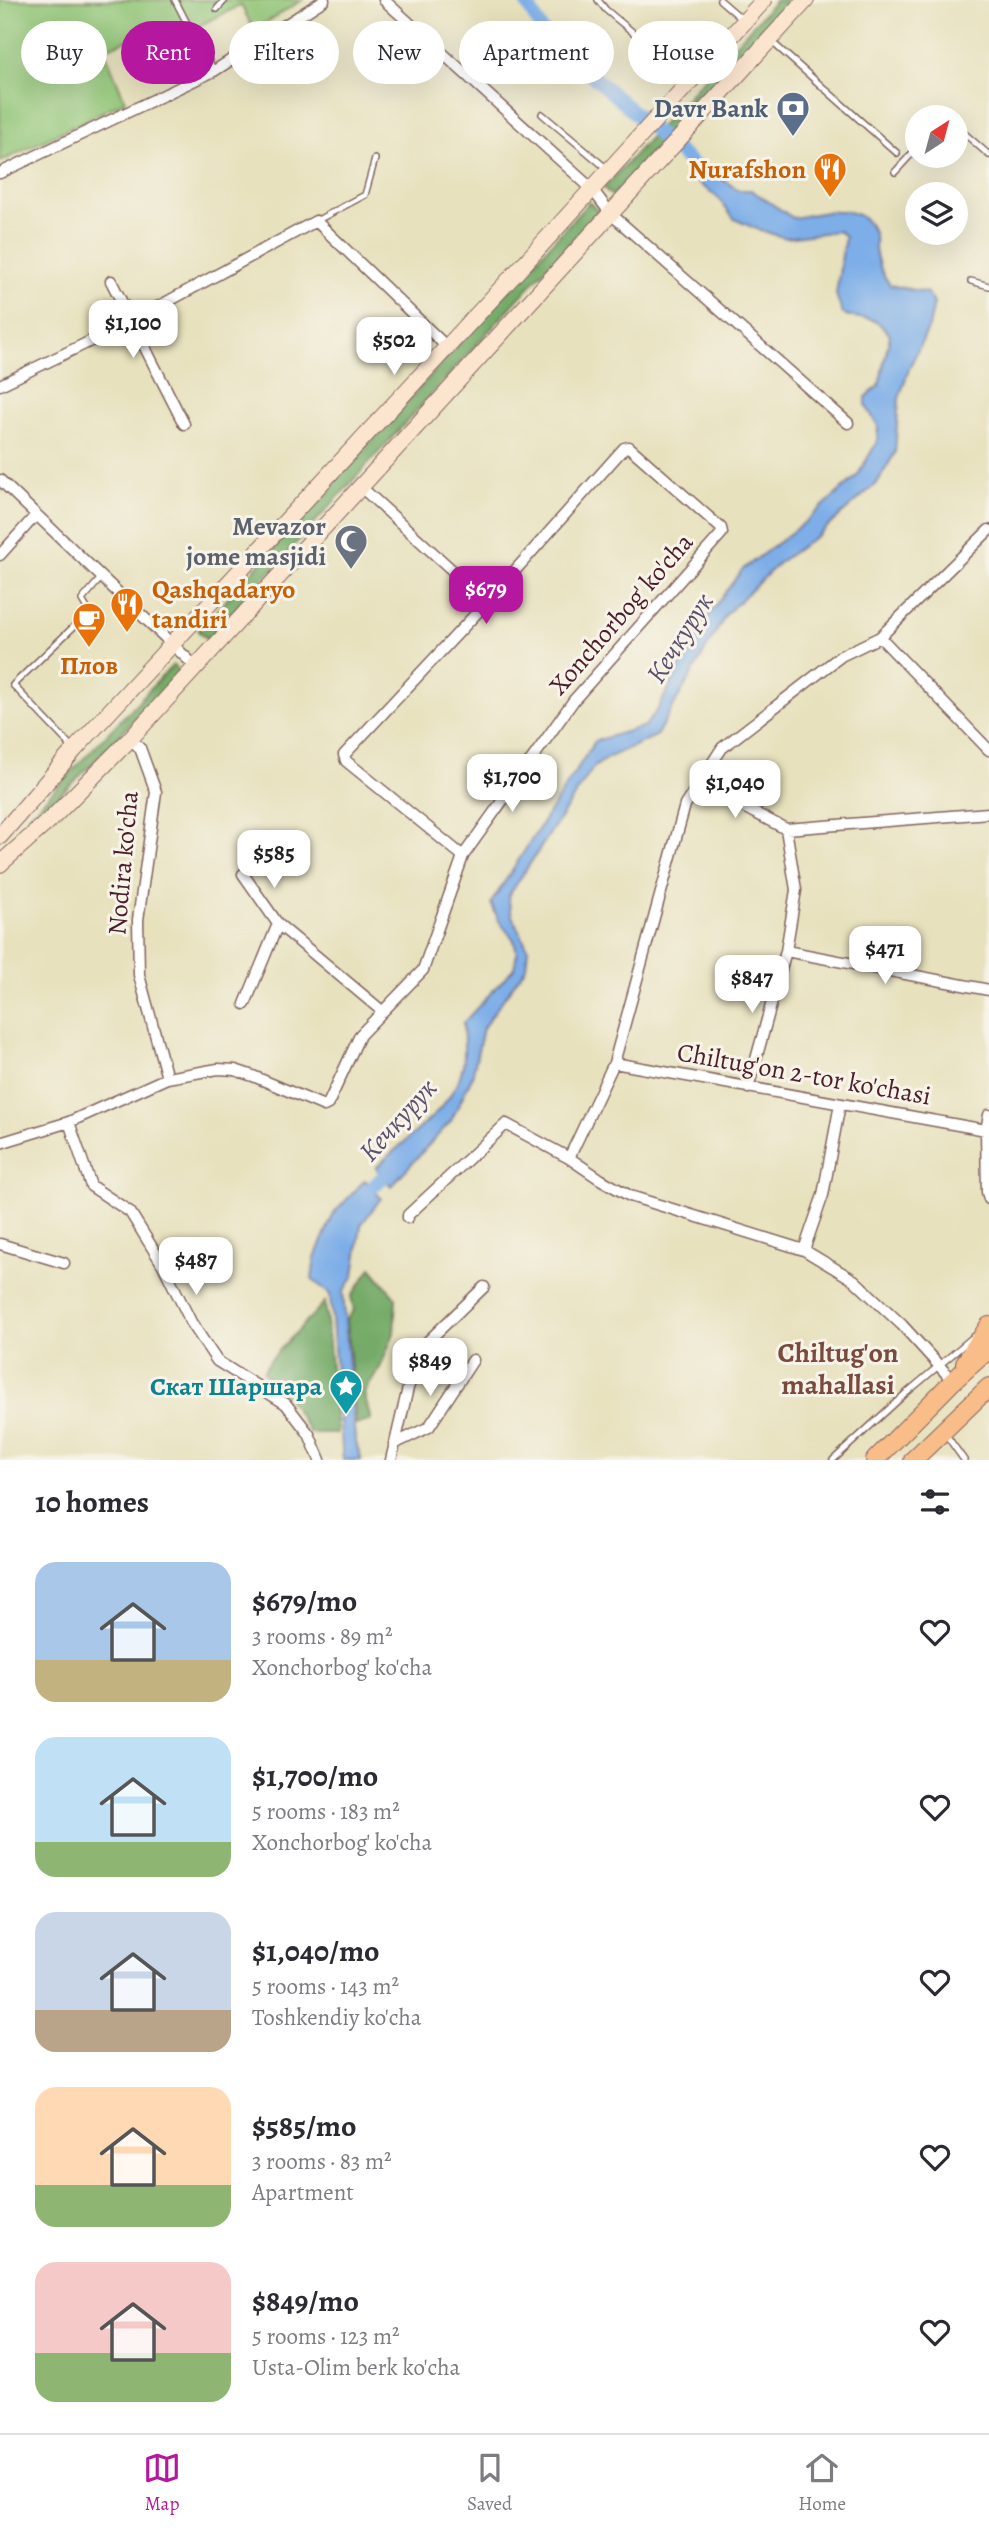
<!DOCTYPE html>
<meta charset="utf-8">
<style>
:root{--surface:#fff;--page:#f7f7f7;--text:#2b2b33;--muted:#7c7c81;--line:#e1e1e2;--accent:#b5179e}
body{margin:0;font-family:Alegreya,serif;background:var(--page);color:var(--text);height:100vh;display:flex;flex-direction:column;font-size:26px;white-space:nowrap}
*{box-sizing:border-box;margin:0}
p{font-size:23px;color:var(--muted)}
.icon{flex:none;width:38px;height:38px;fill:none;stroke:currentColor;stroke-width:2;stroke-linecap:round;stroke-linejoin:round}
.map{position:relative;height:1460px;overflow:hidden}
.drawer{display:flex;flex-direction:column;background:var(--surface);flex:1}
.drawer>*{flex:none}
.guide{position:absolute;left:21px;top:21px;width:948px;height:63px;display:flex;gap:14px}
.needle{width:46px;rotate:36deg}
.controls{position:absolute;left:905px;top:105px;display:grid;gap:14px}
.controls a{display:grid;place-items:center;width:63px;height:63px;border-radius:50%;background:var(--surface);box-shadow:0 7px 28px #0002;font-size:35px}
.price{position:absolute;translate:-50% -60px;padding:0 16px;border-radius:14px;background:#fff;color:#222;font-size:23px;line-height:46px;filter:drop-shadow(0 2px 4px #0008)}
.price::after{content:'';position:absolute;left:50%;top:42px;width:21px;height:16px;margin-left:-10px;background:inherit;clip-path:polygon(0 0,100% 0,50% 100%)}
.price.current{background:var(--accent);color:#fff}
ul{padding:0;list-style:none}
li{display:flex;align-items:center;gap:21px;height:175px;padding:0 35px}
li span{display:grid;place-items:center;flex:none;width:196px;height:140px;border-radius:21px;color:#555}
li>.icon{margin-inline-start:auto}
span .icon{width:84px;height:84px;fill:#fffc;stroke-width:1}
li b{font-size:30px}
h2{display:flex;justify-content:space-between;align-items:center;height:84px;padding:0 35px;font-size:30px}
.pill{padding:0 24px;border-radius:32px;background:var(--surface);box-shadow:0 7px 28px #0002;font-size:24px;line-height:63px}
.pill.current{background:var(--accent);color:#fff}
.dock{display:flex;justify-content:space-around;align-items:center;height:98px;border-top:2px solid var(--line);background:var(--surface);font-size:19px;color:var(--muted)}
.dock a{display:grid;justify-items:center;gap:4px}
.dock .current{color:var(--accent)}
.map>svg:first-child{display:block}
</style>
<div class="map">
<svg width="989" height="1460" viewBox="0 0 989 1460">
<rect width="100%" height="100%" fill="#f7f3e8"/>
<filter id="ink" filterUnits="userSpaceOnUse"><feTurbulence type="fractalNoise" baseFrequency=".0143" numOctaves="2"/><feDisplacementMap in="SourceGraphic" scale="14" xChannelSelector="R" yChannelSelector="G"/><feConvolveMatrix kernelMatrix="1 2 1 2 8 2 1 2 1" color-interpolation-filters="sRGB"/></filter>
<filter id="wash" filterUnits="userSpaceOnUse"><feTurbulence type="fractalNoise" baseFrequency=".00686" numOctaves="4" result="noise"/><feDisplacementMap in="SourceGraphic" scale="28" xChannelSelector="R" yChannelSelector="G"/><feGaussianBlur stdDeviation="1.57" result="paint"/><feColorMatrix in="noise" values="0 0 0 0 0 0 0 0 0 0 0 0 0 0 0 0 0 1.4 0 .05"/><feComposite in="paint" operator="in"/></filter>
<g filter="url(#wash)">
<rect width="100%" height="100%" fill="#e7e1bd"/>
<!-- green -->
<path fill="#90c576" stroke="#6d7250" stroke-width="2" d="M0,0H302L254,30L241,5L184,33L176,22L104,49L125,101L0,162Z"/>
<!-- forest -->
<path fill="#74aa67" stroke="#5f6449" stroke-width="2" d="M776,0H793L612,196L604,188Z
M589,202L598,211L208,640L198,631Z
M173,665L181,672L81,775L32,820L29,816Z
M371,1268L396,1298L394,1333L380,1368L364,1393L371,1420L356,1425L347,1319L354,1310L351,1297Z
M325,1302L337,1433H310L290,1401L263,1372L270,1360Z"/>
<!-- water -->
<path fill="#7daee8" stroke="#64668a" stroke-width="2" d="M692,166L710,170L738,190H751L793,218C819,214 861,199 874,233C876,237 875,244 875,249C877,264 882,274 890,285L927,293L934,303L929,327L910,366L899,398L895,453L877,483L819,534L781,561L727,613L656,736L607,758L593,768L508,897L512,916L528,949L526,967L483,1028L472,1077L451,1121L391,1186L376,1168C404,1138 454,1110 463,1066C465,1053 464,1037 463,1023L514,968L517,953L514,940L499,921L491,903L595,741L645,726L658,709L705,620L742,570L805,522L857,476L877,442L878,426L866,406V397L879,386L890,335C869,309 863,324 842,313L836,294L845,236L838,231L786,238L759,230L734,219L717,197L697,182Z
M365,1180L381,1198L361,1225L354,1276L343,1292L355,1439L361,1460H343L330,1294L312,1279L315,1257L334,1213Z"/>
<g fill="none" stroke-linecap="round" stroke-linejoin="round">
<!-- canal -->
<path stroke="#7daee8" stroke-width="14" d="M525,0L543,32L707,177
M360,1202C370,1188 384,1177 396,1164"/>
</g>
</g>
<g filter="url(#ink)">
<g fill="none" stroke-linecap="round" stroke-linejoin="round">
<defs>
<path id="service" d="M175,0L190,29
M598,0L606,10L688,78
M720,0L742,19
M217,9L225,0
M772,42L897,153
M206,56L214,71
M542,114L606,168
M956,126L989,155
M895,172L917,148
M316,221L365,195L375,159
M971,281L989,286
M72,747L13,685L89,612L82,600L101,578
M944,1432L964,1460
M833,1460L904,1395L973,1337"/>
<path id="minor" d="M384,0L592,189L611,214L848,423
M0,173L214,71L324,0
M111,281L184,424
M0,385L130,322L316,221L447,347
M0,480L196,667
M361,487L487,602
M0,555L36,515
M880,637L989,750
M130,739L140,748L156,792L138,920L139,975L167,1078
M699,784L786,829L989,813
M243,874L278,924
M786,951L989,990
M245,1004L278,924L382,1011
M614,1063L986,1130
M748,1088L786,951L796,890L786,829
M989,1115L986,1130L987,1192L989,1199
M69,1122L91,1186L130,1212L163,1265L191,1322L217,1361L286,1404L309,1434L320,1460
M0,1143L69,1122L167,1078L218,1069L235,1070L253,1076L324,1106L328,1104L360,1035L423,970L463,856L574,700L722,533L721,528L629,447L624,448L487,602L344,755L346,761L463,856
M569,1158L614,1063L685,805L722,748L841,656L880,637L989,530
M408,1218V1215L506,1124L569,1158L600,1179L630,1196L804,1250L854,1280L902,1325L953,1381
M0,1244L64,1263
M804,1250L823,1195L840,1104
M394,1444L429,1427L473,1360
M391,1460L408,1388L425,1344L484,1287"/>
<path id="secondary" d="M0,836L75,749L523,265L764,0
M0,864L53,817L130,739L806,0"/>
<path id="primary" d="M965,1363L989,1326
M875,1460L953,1381L989,1349
M913,1460L989,1387"/>
</defs>
<!-- service casing -->
<use href="#service" stroke="#81635e" stroke-width="8"/>
<!-- minor casing -->
<use href="#minor" stroke="#81635e" stroke-width="13"/>
<!-- secondary casing -->
<use href="#secondary" stroke="#81635e" stroke-width="18"/>
<!-- primary casing -->
<use href="#primary" stroke="#81635e" stroke-width="20"/>
<!-- service -->
<use href="#service" stroke="#fff" stroke-width="5"/>
<!-- minor -->
<use href="#minor" stroke="#fff" stroke-width="10"/>
<!-- secondary -->
<use href="#secondary" stroke="#fce5cf" stroke-width="16"/>
<!-- primary -->
<use href="#primary" stroke="#f8bd88" stroke-width="18"/>
</g>
</g>
<!-- icons -->
<defs>
<symbol id="bank-pin" viewBox="-11 -11 22 30"><path d="M0 17L-7.5 6A9.5 9.5 0 1 1 7.5 6Z" fill="#5c6f8a" stroke="#f7f3e8"/><path d="M-6-4H6V4H-6ZM0-2.3a2.3 2.3 0 1 0 0 4.6a2.3 2.3 0 1 0 0-4.6Z" fill="#fff"/></symbol>
<symbol id="restaurant-pin" viewBox="-11 -11 22 30"><path d="M0 17L-7.5 6A9.5 9.5 0 1 1 7.5 6Z" fill="#e8710a" stroke="#f7f3e8"/><path d="M-5-6h1v4h1v-4h1v4h1v-4h1v5L-1.5 .5V6h-2V.5L-5-1ZM5-6V6H3V1.5H1.5Q1.5-4 5-6Z" fill="#fff"/></symbol>
<symbol id="mosque-pin" viewBox="-11 -11 22 30"><path d="M0 17L-7.5 6A9.5 9.5 0 1 1 7.5 6Z" fill="#6b7280" stroke="#f7f3e8"/><path d="M3.5-4.9A6 6 0 1 0 3.5 4.9A5 5 0 1 1 3.5-4.9Z" fill="#fff"/></symbol>
<symbol id="cafe-pin" viewBox="-11 -11 22 30"><path d="M0 17L-7.5 6A9.5 9.5 0 1 1 7.5 6Z" fill="#e8710a" stroke="#f7f3e8"/><path d="M-5.5-4.5H6V0H3Q3 3.5 0 3.5H-2.5Q-5.5 3.5-5.5 0ZM3-3.2v2h1.7v-2ZM-6 4.5H4V6H-6Z" fill="#fff"/></symbol>
<symbol id="sight-pin" viewBox="-11 -11 22 30"><path d="M0 17L-7.5 6A9.5 9.5 0 1 1 7.5 6Z" fill="#0f9aa8" stroke="#f7f3e8"/><path d="M0-6L1.8-2.2L6-1.7L2.9 1.2L3.7 5.4L0 3.3L-3.7 5.4L-2.9 1.2L-6-1.7L-1.8-2.2Z" fill="#fff"/></symbol>
</defs>
<g fill-rule="evenodd">
<use href="#bank-pin" x="774" y="89" width="38" height="52"/>
<use href="#restaurant-pin" x="811" y="150" width="38" height="52"/>
<use href="#mosque-pin" x="332" y="522" width="38" height="52"/>
<use href="#restaurant-pin" x="108" y="585" width="38" height="52"/>
<use href="#cafe-pin" x="70" y="600" width="38" height="52"/>
<use href="#sight-pin" x="327" y="1367" width="38" height="52"/>
</g>
<g text-anchor="middle" dominant-baseline="central" stroke-width="6" stroke-linejoin="round" paint-order="stroke">
<!-- service labels -->
<g font-size="26" font-weight="bold" fill="#4e5e75" stroke="#f7f3e8" text-anchor="end">
<text x="768" y="108">Davr Bank</text>
</g>
<!-- food labels -->
<g font-size="26" font-weight="bold" fill="#c56008" stroke="#f7f3e8" text-anchor="end">
<text x="806" y="169">Nurafshon</text>
<text x="152" y="589" text-anchor="start">Qashqadaryo<tspan x="152" dy="30">tandiri</tspan></text>
<text x="89" y="665" text-anchor="middle">Плов</text>
</g>
<!-- worship labels -->
<g font-size="26" font-weight="bold" fill="#5b616d" stroke="#f7f3e8" text-anchor="end">
<text x="326" y="526">Mevazor<tspan x="326" dy="30">jome masjidi</tspan></text>
</g>
<!-- street labels -->
<g font-size="26" fill="#4a1f2b" stroke="#f7f3e8">
<text transform="translate(621 614) rotate(-49)">Xonchorbog' ko'cha</text>
<text transform="translate(123 863) rotate(-85)">Nodira ko'cha</text>
<text transform="translate(804 1074) rotate(10)">Chiltug'on 2-tor ko'chasi</text>
</g>
<!-- culture labels -->
<g font-size="26" font-weight="bold" fill="#0d838f" stroke="#f7f3e8" text-anchor="end">
<text x="322" y="1386">Скат Шаршара</text>
</g>
<!-- water labels -->
<g font-size="28" font-style="italic" fill="#5c516d" stroke="#f7f3e8">
<text transform="translate(680 638) rotate(-58)">Кечкурук</text>
<text transform="translate(398 1120) rotate(-48)">Кечкурук</text>
</g>
<!-- neighbourhood labels -->
<g font-size="28" font-weight="bold" fill="#7a4a3e" stroke="#f7f3e8">
<text x="838" y="1353">Chiltug'on<tspan x="838" dy="32">mahallasi</tspan></text>
</g>
</g>
</svg>
<div class="controls">
<a><svg class="needle" viewBox="-14 -14 28 28"><path d="M0-13l5 13h-10z" fill="#e53935"/><path d="M0 13l5-13h-10z" fill="#7c7c81"/></svg></a>
<a><svg class="icon" aria-label="layers" viewBox="0 0 24 24"><path d="M12 4l9 5-9 5-9-5zM3 14l9 5 9-5"/></svg></a>
</div>
<b class="price" style="left:133px;top:360px">$1,100</b>
<b class="price" style="left:394px;top:377px">$502</b>
<b class="price current" style="left:486px;top:626px">$679</b>
<b class="price" style="left:512px;top:814px">$1,700</b>
<b class="price" style="left:735px;top:820px">$1,040</b>
<b class="price" style="left:274px;top:890px">$585</b>
<b class="price" style="left:885px;top:986px">$471</b>
<b class="price" style="left:752px;top:1015px">$847</b>
<b class="price" style="left:196px;top:1297px">$487</b>
<b class="price" style="left:430px;top:1398px">$849</b>
<div class="guide">
<a class="pill">Buy</a>
<a class="pill current">Rent</a>
<a class="pill">Filters</a>
<a class="pill">New</a>
<a class="pill">Apartment</a>
<a class="pill">House</a>
</div>
</div>
<section class="drawer">
<h2>10 homes<svg class="icon" aria-label="filters" viewBox="0 0 24 24"><path d="M4 7h16M4 17h16"/><circle cx="9" cy="7" r="2"/><circle cx="15" cy="17" r="2"/></svg></h2>
<ul>
<li><span style="background:linear-gradient(#a9c7e8 70%,#c2b280 0)"><svg class="icon" aria-label="home" viewBox="0 0 24 24"><path d="M3 11l9-7 9 7M6 9v11h12V9"/></svg></span><div><b>$679/mo</b><p>3 rooms · 89 m²</p><p>Xonchorbog' ko'cha</p></div><svg class="icon" aria-label="heart" viewBox="0 0 24 24"><path d="M12 20l-8-8c-3-5 5-10 8-4 3-6 11-1 8 4z"/></svg></li>
<li><span style="background:linear-gradient(#bfe0f5 75%,#8fb573 0)"><svg class="icon" aria-label="home" viewBox="0 0 24 24"><path d="M3 11l9-7 9 7M6 9v11h12V9"/></svg></span><div><b>$1,700/mo</b><p>5 rooms · 183 m²</p><p>Xonchorbog' ko'cha</p></div><svg class="icon" aria-label="heart" viewBox="0 0 24 24"><path d="M12 20l-8-8c-3-5 5-10 8-4 3-6 11-1 8 4z"/></svg></li>
<li><span style="background:linear-gradient(#c9d6e8 70%,#b9a48a 0)"><svg class="icon" aria-label="home" viewBox="0 0 24 24"><path d="M3 11l9-7 9 7M6 9v11h12V9"/></svg></span><div><b>$1,040/mo</b><p>5 rooms · 143 m²</p><p>Toshkendiy ko'cha</p></div><svg class="icon" aria-label="heart" viewBox="0 0 24 24"><path d="M12 20l-8-8c-3-5 5-10 8-4 3-6 11-1 8 4z"/></svg></li>
<li><span style="background:linear-gradient(#ffd9b3 70%,#8fb573 0)"><svg class="icon" aria-label="home" viewBox="0 0 24 24"><path d="M3 11l9-7 9 7M6 9v11h12V9"/></svg></span><div><b>$585/mo</b><p>3 rooms · 83 m²</p><p>Apartment</p></div><svg class="icon" aria-label="heart" viewBox="0 0 24 24"><path d="M12 20l-8-8c-3-5 5-10 8-4 3-6 11-1 8 4z"/></svg></li>
<li><span style="background:linear-gradient(#f6c9c9 65%,#8fb573 0)"><svg class="icon" aria-label="home" viewBox="0 0 24 24"><path d="M3 11l9-7 9 7M6 9v11h12V9"/></svg></span><div><b>$849/mo</b><p>5 rooms · 123 m²</p><p>Usta-Olim berk ko'cha</p></div><svg class="icon" aria-label="heart" viewBox="0 0 24 24"><path d="M12 20l-8-8c-3-5 5-10 8-4 3-6 11-1 8 4z"/></svg></li>
</ul>
</section>
<nav class="dock">
<a class="current"><svg class="icon" aria-label="map" viewBox="0 0 24 24"><path d="M3 6l6-2 6 2 6-2v14l-6 2-6-2-6 2zM9 4v14M15 6v14"/></svg>Map</a>
<a><svg class="icon" aria-label="saved" viewBox="0 0 24 24"><path d="M7 4h10v16l-5-4-5 4z"/></svg>Saved</a>
<a><svg class="icon" aria-label="home" viewBox="0 0 24 24"><path d="M3 11l9-7 9 7M6 9v11h12V9"/></svg>Home</a>
</nav>
